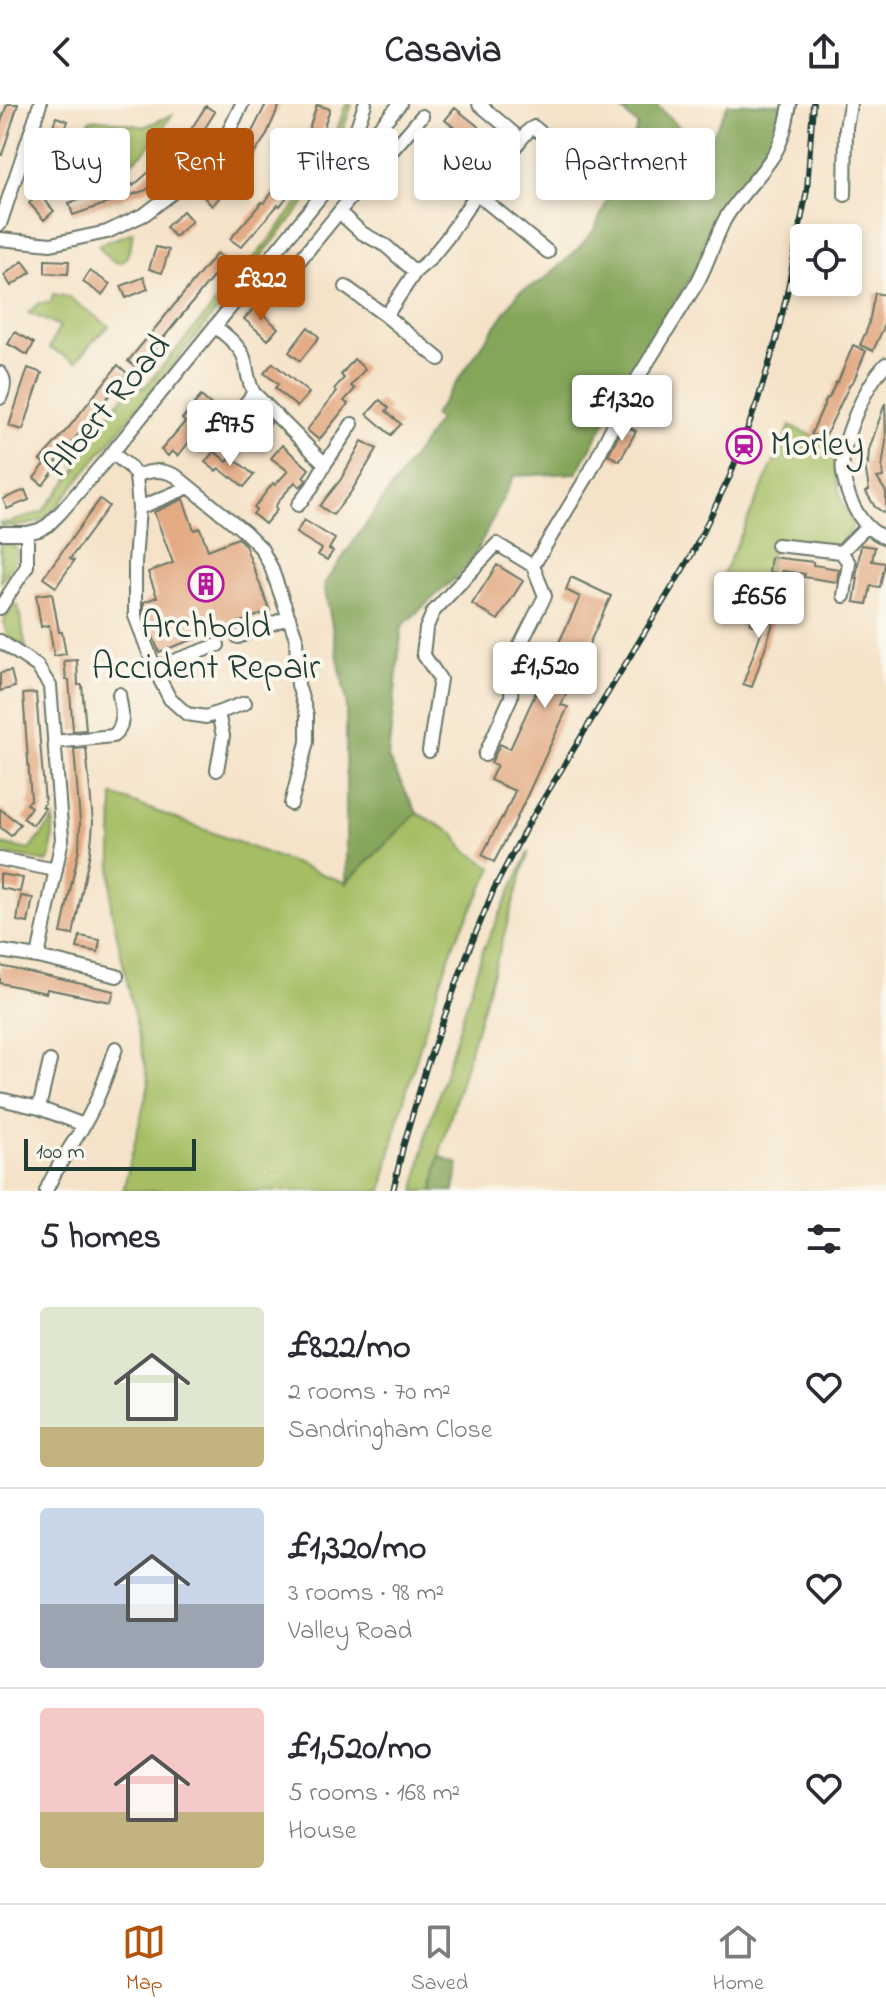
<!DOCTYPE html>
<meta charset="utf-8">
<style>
:root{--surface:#fff;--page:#f2f2f3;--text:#2b2b33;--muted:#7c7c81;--line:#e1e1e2;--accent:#b45309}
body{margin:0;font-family:"Indie Flower",sans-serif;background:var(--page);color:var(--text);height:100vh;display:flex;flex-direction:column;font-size:30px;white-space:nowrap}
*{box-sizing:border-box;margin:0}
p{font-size:26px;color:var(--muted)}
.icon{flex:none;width:44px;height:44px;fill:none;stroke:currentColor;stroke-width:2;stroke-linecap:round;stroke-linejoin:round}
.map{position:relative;height:1087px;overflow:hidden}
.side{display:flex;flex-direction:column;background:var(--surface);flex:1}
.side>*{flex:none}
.banner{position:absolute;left:24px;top:24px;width:838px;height:72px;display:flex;gap:16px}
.fabs{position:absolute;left:790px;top:120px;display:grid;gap:16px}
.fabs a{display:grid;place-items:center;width:72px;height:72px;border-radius:8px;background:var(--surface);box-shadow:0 4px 12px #0003;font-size:40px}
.scale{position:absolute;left:24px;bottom:20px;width:172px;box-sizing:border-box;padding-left:8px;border:4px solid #1f3d34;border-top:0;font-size:22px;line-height:28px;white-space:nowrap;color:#1f3d34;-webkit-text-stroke:6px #fbf7ec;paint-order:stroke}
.price{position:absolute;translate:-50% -68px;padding:0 18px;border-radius:8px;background:#fff;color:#222;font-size:26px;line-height:52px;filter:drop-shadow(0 2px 4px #0008)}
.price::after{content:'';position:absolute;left:50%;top:48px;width:24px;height:18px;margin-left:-12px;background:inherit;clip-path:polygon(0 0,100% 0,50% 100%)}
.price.current{background:var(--accent);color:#fff}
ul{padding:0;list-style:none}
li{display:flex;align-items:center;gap:24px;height:200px;padding:0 40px}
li+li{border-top:2px solid var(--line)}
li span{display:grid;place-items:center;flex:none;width:224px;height:160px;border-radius:8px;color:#555}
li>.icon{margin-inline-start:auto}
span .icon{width:96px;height:96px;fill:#fffc;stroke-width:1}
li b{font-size:34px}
h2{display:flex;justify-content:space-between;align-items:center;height:96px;padding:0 40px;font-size:34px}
.chip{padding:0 28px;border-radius:8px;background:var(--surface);box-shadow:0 4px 12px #0003;font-size:28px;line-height:72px}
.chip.current{background:var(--accent);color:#fff}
header{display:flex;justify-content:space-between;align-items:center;height:104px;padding:0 40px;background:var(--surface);font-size:36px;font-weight:700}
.tabs{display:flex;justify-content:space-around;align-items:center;height:112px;border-top:2px solid var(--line);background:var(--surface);font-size:22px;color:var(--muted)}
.tabs a{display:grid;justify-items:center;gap:4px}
.tabs .current{color:var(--accent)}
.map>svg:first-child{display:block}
</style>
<header><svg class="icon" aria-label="back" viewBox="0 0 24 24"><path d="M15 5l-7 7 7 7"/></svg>Casavia<svg class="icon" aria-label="share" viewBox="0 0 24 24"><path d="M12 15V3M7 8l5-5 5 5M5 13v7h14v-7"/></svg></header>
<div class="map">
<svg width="886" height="1087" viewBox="0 0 886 1087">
<rect width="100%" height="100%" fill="#fbf7ec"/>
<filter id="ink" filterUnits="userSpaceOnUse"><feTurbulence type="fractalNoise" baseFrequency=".0125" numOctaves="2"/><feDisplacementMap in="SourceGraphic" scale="16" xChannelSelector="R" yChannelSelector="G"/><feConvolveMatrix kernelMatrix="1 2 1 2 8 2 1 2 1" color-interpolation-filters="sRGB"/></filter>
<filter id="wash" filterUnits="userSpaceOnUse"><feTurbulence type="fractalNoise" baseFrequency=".006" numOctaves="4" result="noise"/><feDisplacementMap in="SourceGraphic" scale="32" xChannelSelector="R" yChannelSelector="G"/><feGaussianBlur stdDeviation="1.8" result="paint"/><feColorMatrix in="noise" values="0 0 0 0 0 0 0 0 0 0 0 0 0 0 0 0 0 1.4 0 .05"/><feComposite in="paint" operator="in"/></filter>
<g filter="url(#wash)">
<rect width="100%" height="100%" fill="#f5e3c9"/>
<!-- green -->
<path fill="#a5be64" stroke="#627e4c" stroke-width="2" d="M346,0H352L332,58L321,79L51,410C35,422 20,423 0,422V418L7,419L42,408L78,364L71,357L136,277L144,284L264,142L318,73L323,66Z
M172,11C159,30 146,51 125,62C106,71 84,76 65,83L90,16L103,15L144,23Z
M133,128C129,157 121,173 98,141Z
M53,190L68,193L109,222L93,237L76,258L49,244L60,222L28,209L39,199H51Z
M790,322L839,342C835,361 836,381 843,400C845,407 854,415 852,423C851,430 840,437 835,442L774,435L765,486L719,479Z
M0,439C33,440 11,464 1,478Z
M14,501H18L26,544L8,532L3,518Z
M113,691L346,779L417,709L455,730L463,744L493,764L454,839L429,912L398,1016L382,1087H123L149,979L111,804Z
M54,715L51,752L47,758L0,749V740L30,746Z
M529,748L520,776L439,1052L433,1087H415L427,1028L483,846Z"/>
<!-- forest -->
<path fill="#84a55a" stroke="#527147" stroke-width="2" d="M616,0H655L705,47L728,0H781L778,26L729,94L717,113L710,136L693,170L647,242L577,369L514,372L477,447L466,464L402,522L388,654L417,709L346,779V596L324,480L439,316L433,312L519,188L542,177L574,149L595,125L638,22Z
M439,1052L459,1060L454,1087H433Z"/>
<g id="blocks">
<!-- building -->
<path fill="#e3aa84" d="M7,0H18L2,51H0V21Z
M266,0H280L266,32L243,67L212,102L202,91L230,64L253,26Z
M317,1L330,5L311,61L280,102L278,101L241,143L230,135L262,98L264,99L299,54Z
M206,2L215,8L195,40L177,59L146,86L73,111L69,99L131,78L133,82L166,53L188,30Z
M455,4L479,23L476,26L481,30L472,42L460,32L462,30L445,16Z
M56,13L68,17L48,77L36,73Z
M39,90L54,107L44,116L29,99Z
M183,107L192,117L175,133L166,123Z
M156,143L169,146L162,169L149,165Z
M217,149L226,157L138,265L128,257Z
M45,156L69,157L68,170L45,169Z
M23,157L31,168L11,182L4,171Z
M90,167L110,180L102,191L83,178Z
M144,173L148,185L126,194L121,182Z
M875,189L886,191V208L883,225L873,247L860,241L868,223Z
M255,203L278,224L268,236L244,215Z
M308,223L319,233L300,257L289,248Z
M15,228L34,239L28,251L8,240Z
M853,241L866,247L854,276L850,280L824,335L811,330L827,294H829L836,278H838Z
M354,255L365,265L351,282L355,285L344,297L348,300L319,336L307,326L337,287L334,285L344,274L341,271Z
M273,259L309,289L297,303L275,284L278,280L264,269Z
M118,261L127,269L56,358L59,360L43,381L34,374L45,360L40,356L70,322Z
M28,264L42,269L23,326L9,322Z
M201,292L214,303L193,327L196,329L178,352L172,347L168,352L161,346L185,318L182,315Z
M380,296L389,304L386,307L401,320L391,331L367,310Z
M885,299L886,337L882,364L883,373L877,374L886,388V410L875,403L866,388L869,386L864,354L868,360L869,346Z
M259,307L271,319L254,341L242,331Z
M624,321L636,327L620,357L608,351Z
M362,337L377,345L351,388L333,411L320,402L341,375Z
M282,341L309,365L303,373L306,376L305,378L300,383L295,378L280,395L275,403L277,406L265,420L253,410L256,406L254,404L273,379L275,381L288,367L271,354Z
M214,347L227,358L232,353L254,371L244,383L232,373L231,374L219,364L216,367L205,358Z
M25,386L29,396L7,405L3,395Z
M100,395L109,402L70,455L74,457L56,483L43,474Z
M183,395L194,426L200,424L208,446L238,434L245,441L270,507L159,548L144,509V498L157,493L148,468L173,459L154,408Z
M304,416L335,435L329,445L333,447L327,456L318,451L322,445L296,429Z
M861,441L875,443L872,457L885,459L880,483L871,482L867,500L854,498L858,474H856Z
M771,453L813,458V461L839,465L837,478L804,473L805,470L782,467V470L769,468Z
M497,461L523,477L498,516L472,500Z
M571,473L611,492L561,601L568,603L514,720L494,758L482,751L502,713L503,714L515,687L490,676L497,661L491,659L500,640L510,645L580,493L566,486Z
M52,489L59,528H62L66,550L54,552L49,521L41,523L36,491Z
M770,502L777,503L771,526L752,583L743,580L763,523L750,520L752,514L745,513L748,504L768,509Z
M77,556L78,581H82L86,626L73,627L69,576H66L64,557Z
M11,567L15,583L0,587V569Z
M36,589L45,699L42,702L45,704L33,721L23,714L31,703L27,700L31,695L23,590Z
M86,644L93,718L92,731L90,748L73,831L61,829L79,745L80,718L74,645Z
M0,705L20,720L11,732L0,723Z
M0,770L23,774L20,788L0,784Z
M21,792L33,794L28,819L17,817Z
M80,832L100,836L98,848L77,844Z
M0,862L114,887L111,898L47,885L46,889L0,879Z"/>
</g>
</g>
<g filter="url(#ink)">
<use href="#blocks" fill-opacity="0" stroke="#6a7768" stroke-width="2"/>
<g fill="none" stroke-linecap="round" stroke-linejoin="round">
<defs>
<path id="minor" d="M519,38L529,26L534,23L602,79
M345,58L365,0
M477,90L548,148
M845,91L846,23L850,0
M339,108C366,75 395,44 422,12
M0,120L40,0
M0,135L51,140L107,128L145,110L188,77L225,35L242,0
M291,167L339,108L362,129L386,142L415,168
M346,183L386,212
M215,222C225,231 237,239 243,251C248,264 247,277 254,289L325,360L312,383L298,401
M439,255L386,212L415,168L430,155L447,134L481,83L519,38L517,32L479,0
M886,260C865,282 839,339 843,369C845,382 849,394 855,405C862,418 872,429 886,434
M0,269C6,276 4,286 0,294
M222,328L254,289
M112,349L130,363L136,372L139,404L135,458V512L157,570L170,595L187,610L206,613L245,599
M325,360L352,320
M136,372C151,366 161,365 176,372L245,428L261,444L271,463L296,534L298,581L307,611V638L291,700
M139,404L189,383
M0,429H27L39,426L48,421L61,408L112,349L342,66L400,0
M777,441L841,448L849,459L844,492
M841,448L867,422
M0,504L27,462V429
M238,533L289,513
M0,537L37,562L50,582L62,735L38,853
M154,564L218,541
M54,638L113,632C127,621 121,605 119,590
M429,647L440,575L423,550L426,525L433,508L497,440L533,462
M485,651L511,593L513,555L545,492L533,462L590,368L634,280L697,179C708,159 714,137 724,117C738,91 762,72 776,47C784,32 787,16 790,0
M217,666L223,632L218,609
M0,755L56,766
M0,847L38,853L117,872
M0,995L39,1004L84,1021
M39,1004L50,957
M46,1087C56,1063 71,1043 84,1021C98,997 107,970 116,944"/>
</defs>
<!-- minor casing -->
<use href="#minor" stroke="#6a7768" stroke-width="16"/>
<!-- minor -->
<use href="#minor" stroke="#fff" stroke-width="12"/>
<defs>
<path id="rail" d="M393,1087L403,1043L426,964L466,853L494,785L527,722L691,452L730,372L758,296L776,237L787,189L807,86L813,0"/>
</defs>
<!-- rail casing -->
<use href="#rail" stroke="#1f3d34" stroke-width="6"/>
<!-- rail -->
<use href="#rail" stroke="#fbf7ec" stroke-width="3" stroke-dasharray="9" stroke-linecap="butt"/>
</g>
</g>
<!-- icons -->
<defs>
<symbol id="station-ring" viewBox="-11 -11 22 22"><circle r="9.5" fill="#fbf7ec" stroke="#b5179e" stroke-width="1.5"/><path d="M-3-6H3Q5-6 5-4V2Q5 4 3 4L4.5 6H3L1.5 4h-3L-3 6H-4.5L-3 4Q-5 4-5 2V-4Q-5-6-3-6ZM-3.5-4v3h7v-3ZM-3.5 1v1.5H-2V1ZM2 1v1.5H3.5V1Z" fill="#b5179e"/></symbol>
<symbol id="building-ring" viewBox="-11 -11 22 22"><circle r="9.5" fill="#fbf7ec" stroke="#b5179e" stroke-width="1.5"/><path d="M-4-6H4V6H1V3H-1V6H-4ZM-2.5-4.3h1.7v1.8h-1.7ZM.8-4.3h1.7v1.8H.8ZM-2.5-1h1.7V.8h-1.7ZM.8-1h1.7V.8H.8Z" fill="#b5179e"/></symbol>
</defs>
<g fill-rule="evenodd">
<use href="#station-ring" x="724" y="322" width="40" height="40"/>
<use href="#building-ring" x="186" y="460" width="40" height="40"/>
</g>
<g text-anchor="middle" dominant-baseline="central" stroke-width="8" stroke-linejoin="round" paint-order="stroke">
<!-- street labels -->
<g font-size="36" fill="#1f3d34" stroke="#fbf7ec">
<text transform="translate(109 303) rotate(-50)">Albert Road</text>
</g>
<!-- poi labels -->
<g font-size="36" fill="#1f3d34" stroke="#fbf7ec" text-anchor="start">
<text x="770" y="342">Morley</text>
<text x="206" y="524" text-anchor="middle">Archbold<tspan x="206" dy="41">Accident Repair</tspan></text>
</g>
</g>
</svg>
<div class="fabs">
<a><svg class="icon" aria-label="locate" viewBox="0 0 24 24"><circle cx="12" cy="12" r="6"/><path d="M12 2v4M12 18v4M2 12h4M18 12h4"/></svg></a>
</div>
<div class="scale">100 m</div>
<b class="price current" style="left:261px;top:219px">£822</b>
<b class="price" style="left:622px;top:339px">£1,320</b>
<b class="price" style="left:230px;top:364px">£975</b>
<b class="price" style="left:759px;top:536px">£656</b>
<b class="price" style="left:545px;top:606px">£1,520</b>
<div class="banner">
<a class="chip">Buy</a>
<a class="chip current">Rent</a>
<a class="chip">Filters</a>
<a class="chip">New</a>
<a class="chip">Apartment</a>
</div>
</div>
<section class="side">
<h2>5 homes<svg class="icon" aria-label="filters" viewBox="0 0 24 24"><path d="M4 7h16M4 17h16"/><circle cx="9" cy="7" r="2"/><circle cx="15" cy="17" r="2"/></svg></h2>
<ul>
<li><span style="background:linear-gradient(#dfe7d0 75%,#c2b280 0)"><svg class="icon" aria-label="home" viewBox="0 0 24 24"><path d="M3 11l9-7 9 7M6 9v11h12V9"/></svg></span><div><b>£822/mo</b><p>2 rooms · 70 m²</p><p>Sandringham Close</p></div><svg class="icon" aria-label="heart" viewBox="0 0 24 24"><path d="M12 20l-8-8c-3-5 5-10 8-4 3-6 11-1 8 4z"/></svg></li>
<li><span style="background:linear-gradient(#c9d6e8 60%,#9aa5b1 0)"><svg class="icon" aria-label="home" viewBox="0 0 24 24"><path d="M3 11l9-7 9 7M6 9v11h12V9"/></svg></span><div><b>£1,320/mo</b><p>3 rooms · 98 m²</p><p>Valley Road</p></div><svg class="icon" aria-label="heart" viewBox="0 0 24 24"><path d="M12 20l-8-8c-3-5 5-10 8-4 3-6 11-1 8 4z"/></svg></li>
<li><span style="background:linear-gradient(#f6c9c9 65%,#c2b280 0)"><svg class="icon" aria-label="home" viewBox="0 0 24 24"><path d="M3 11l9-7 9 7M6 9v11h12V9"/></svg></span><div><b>£1,520/mo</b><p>5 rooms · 168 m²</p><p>House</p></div><svg class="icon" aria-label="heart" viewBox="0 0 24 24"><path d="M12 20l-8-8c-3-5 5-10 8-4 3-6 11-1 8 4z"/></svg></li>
</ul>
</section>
<nav class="tabs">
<a class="current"><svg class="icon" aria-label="map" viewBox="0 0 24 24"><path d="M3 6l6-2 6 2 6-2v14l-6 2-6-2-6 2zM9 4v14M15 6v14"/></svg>Map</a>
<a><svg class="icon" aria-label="saved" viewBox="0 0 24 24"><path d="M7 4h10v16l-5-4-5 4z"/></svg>Saved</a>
<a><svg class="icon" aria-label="home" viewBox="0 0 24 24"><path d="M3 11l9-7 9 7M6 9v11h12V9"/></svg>Home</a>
</nav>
